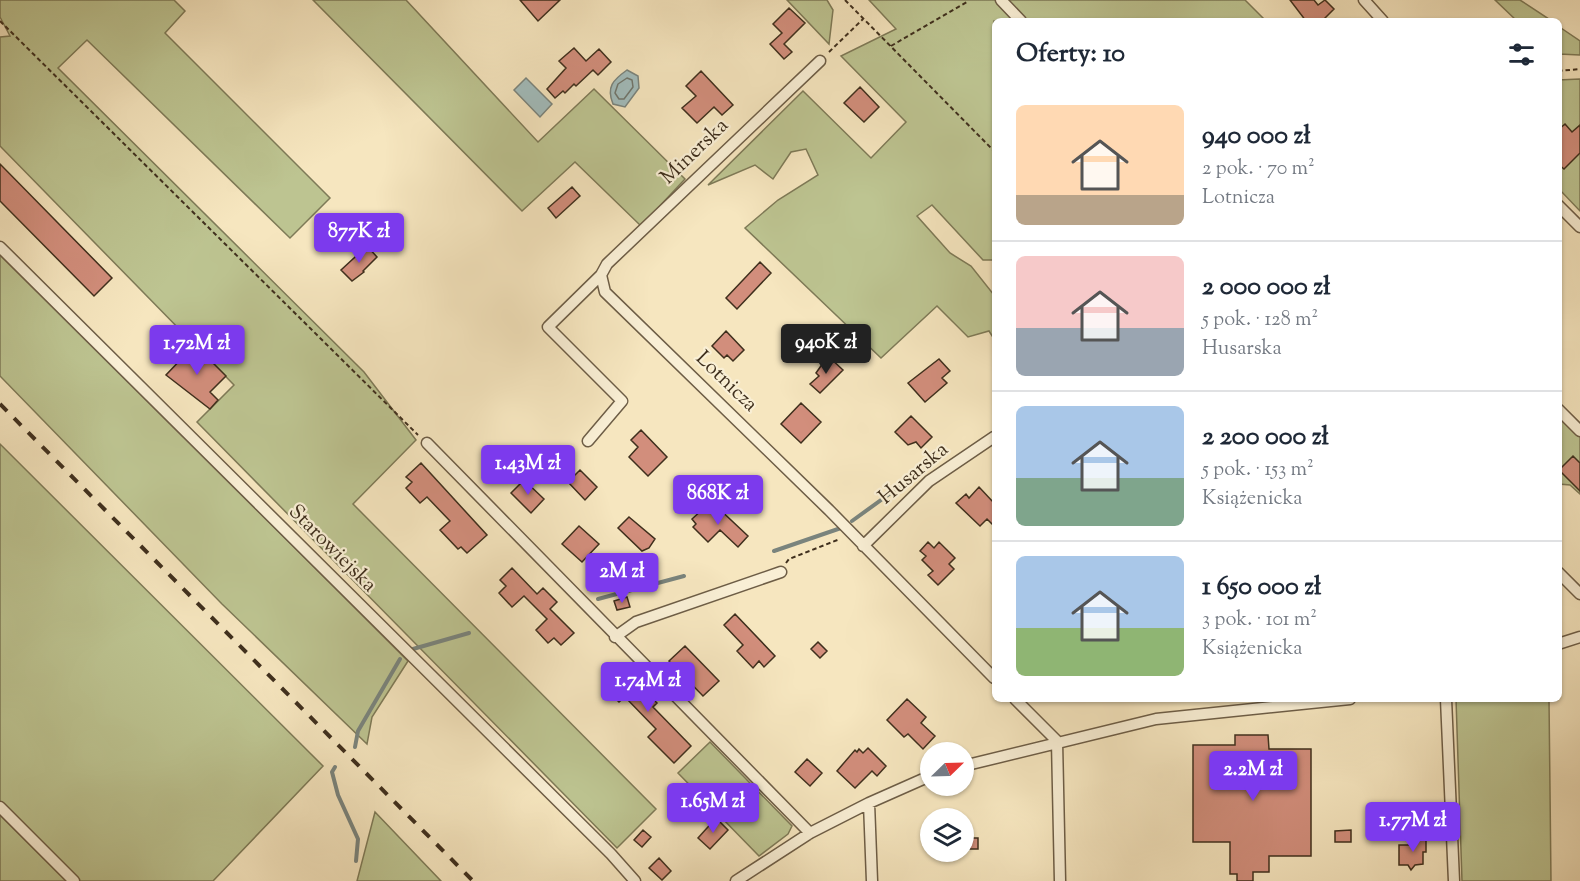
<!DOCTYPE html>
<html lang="pl">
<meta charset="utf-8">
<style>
:root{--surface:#fff;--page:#f2f2f3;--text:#1f2937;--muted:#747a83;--line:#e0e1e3;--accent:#7c3aed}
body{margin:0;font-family:"Sorts Mill Goudy",serif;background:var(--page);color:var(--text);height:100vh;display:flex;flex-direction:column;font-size:22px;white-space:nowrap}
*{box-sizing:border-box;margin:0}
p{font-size:20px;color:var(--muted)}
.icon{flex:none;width:33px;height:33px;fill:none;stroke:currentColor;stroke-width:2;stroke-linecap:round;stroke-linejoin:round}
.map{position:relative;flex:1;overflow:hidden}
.details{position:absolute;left:992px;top:18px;width:570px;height:684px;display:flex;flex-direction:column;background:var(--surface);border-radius:9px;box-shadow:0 2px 4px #0004}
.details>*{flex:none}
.needle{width:39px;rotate:67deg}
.controls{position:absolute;left:920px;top:742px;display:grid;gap:12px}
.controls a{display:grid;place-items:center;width:54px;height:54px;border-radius:50%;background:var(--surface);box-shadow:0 2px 4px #0004;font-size:30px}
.price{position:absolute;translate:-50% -51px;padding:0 14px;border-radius:6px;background:var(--accent);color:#fff;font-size:20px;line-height:39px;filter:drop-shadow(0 2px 3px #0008)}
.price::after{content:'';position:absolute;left:50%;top:36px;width:18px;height:14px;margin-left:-9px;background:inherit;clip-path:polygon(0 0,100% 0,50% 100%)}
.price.current{background:#222;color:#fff}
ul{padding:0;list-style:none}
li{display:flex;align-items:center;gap:18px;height:150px;padding:0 24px}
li+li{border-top:2px solid var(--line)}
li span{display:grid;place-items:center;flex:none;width:168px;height:120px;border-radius:9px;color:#555}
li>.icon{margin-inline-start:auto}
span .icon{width:72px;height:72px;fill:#fffc;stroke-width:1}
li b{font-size:26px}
h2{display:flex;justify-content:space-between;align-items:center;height:72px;padding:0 24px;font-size:26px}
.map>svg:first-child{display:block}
</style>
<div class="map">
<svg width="1580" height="881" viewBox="0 0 1580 881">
<rect width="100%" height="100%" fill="#f6e6bf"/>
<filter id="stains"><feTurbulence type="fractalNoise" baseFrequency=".00333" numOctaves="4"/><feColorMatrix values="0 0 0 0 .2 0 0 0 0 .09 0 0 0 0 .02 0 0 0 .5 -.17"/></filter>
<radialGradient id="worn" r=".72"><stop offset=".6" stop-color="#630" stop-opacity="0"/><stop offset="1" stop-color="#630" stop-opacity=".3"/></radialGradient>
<!-- green -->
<path fill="#bdc491" stroke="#7e7a57" stroke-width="1.5" d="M0,0H174L185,11L165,33L330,198L290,238L87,40L58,68L364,372L416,440L353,504L656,809L617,848L197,422L234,385L0,146V37L10,36L0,17Z
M313,0H406L538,142L594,89L685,179L641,226L575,162L522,211Z
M787,0H827L833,10L829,44Z
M869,0H1245L1266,21H994V260H983L932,205L917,216L950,253L971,266L994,295V339L989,331L968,337L937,306L881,358L745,228L778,200L818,175L806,149L791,152L773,179L755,165L708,185L803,91L871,158L906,122L841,56L896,29Z
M1495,0H1520L1552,21H1517Z
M1558,26L1580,41V55L1559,54Z
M1580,79V211L1559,189L1558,80Z
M0,253L408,661L372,717L367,744L222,604L0,376Z
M1558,402L1580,424V494L1570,485L1559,484Z
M0,444L323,766L213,881H0Z
M1456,699H1549L1551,881H1462Z
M710,742L792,826L788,834L759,856L678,773Z
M375,812L441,881H357Z"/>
<!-- water -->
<path fill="#a2bdbd" stroke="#7a847d" stroke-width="1.5" d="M627,70L638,76L639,88L625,107L613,104C606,87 613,80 627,70Z
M526,78L552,104L540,117L514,90Z"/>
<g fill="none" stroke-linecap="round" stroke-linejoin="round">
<!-- shore -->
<path stroke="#70766d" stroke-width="1.5" d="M627,78L632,80L633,87L624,99H619L615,93L618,84Z"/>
<!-- stream -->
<path stroke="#7a847d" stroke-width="4" d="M852,521L899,487
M774,551L841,528
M598,599L684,576
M413,649L469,633
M355,747L358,731L400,659
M335,767L332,772L338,795L358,839L356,861"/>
</g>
<!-- building -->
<path fill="#d28e7c" stroke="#3f2f1d" stroke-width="1.5" d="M520,0H560L538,21Z
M1290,0H1314L1318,5L1325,0L1334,9L1322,21H1306Z
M789,8L805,23L784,44L792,52L784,59L770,44L782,33L773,24Z
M574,48L586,61L599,49L611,62L598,75L593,70L576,86L574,84L565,93L563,91L555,98L547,89L566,68L559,61Z
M701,71L733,105L722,115L714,107L697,123L682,108L696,96L686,86Z
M860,87L879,107L864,122L844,103Z
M1565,124L1572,132L1580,125V153L1564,169L1558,164V130Z
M0,164L112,278L94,296L0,201Z
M572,187L580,196L556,218L548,208Z
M367,246L377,257L363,271L364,272L352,281L341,270Z
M760,262L771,273L737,309L726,298Z
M726,331L744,350L733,361L727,355L724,358L712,346Z
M193,343L226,376L210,392L218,400L210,409L166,375L187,353L185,351Z
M828,356L843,370L820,393L810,384L819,376L816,373Z
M939,359L950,371L942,378L947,383L925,402L908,383Z
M801,403L821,422L801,443L781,424Z
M911,416L932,437L921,448L916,442L908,445L895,432Z
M641,430L667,457L648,476L629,457L638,447L631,440Z
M1573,456L1580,463V491L1559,470Z
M421,463L487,535L467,553L461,547L458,549L440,530L450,521L427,497L420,503L406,488L412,482L406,477Z
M580,470L597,487L585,500L568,482Z
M524,480L544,499L531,513L511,493Z
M979,487L994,503V526L987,519L980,526L956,503L966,494L969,498Z
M715,505L748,536L738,547L720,530L708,542L693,527L696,524L692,519L703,509L707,513Z
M629,517L655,539L649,548L642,551L618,528Z
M579,526L599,544L582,562L562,544Z
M928,542L934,548L939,542L955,558L949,564L954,569L938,585L928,575L933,571L922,560L926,556L920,551Z
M512,568L537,594L543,588L557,602L550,609L574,633L561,645L554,638L548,643L536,630L547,619L524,596L512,607L499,593L506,586L500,580Z
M627,597L630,607L617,610L614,601Z
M735,614L775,656L764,667L759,661L753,668L737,651L743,645L724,625Z
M818,642L827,651L820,658L811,649Z
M685,646L719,681L703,696L669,661Z
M617,664L657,703L653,707L691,746L674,763L648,737L656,729L625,697L619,702L608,691L613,685L604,676Z
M907,699L926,717L921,723L935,736L923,749L908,734L904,737L887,720Z
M1235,735H1268L1269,749H1311V856H1269V872H1253V881H1237V874H1230V842H1193V745H1235Z
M868,748L886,766L877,776L872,771L855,788L837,771L855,750L857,752L859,749L863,753Z
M807,759L822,773L810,786L795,772Z
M716,818L728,830L710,849L698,838Z
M643,830L651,837L642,847L634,840Z
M1351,830V842H1335V831Z
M963,838H978V849H963Z
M1410,839H1426V852H1423V864L1415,865L1411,870L1408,865H1399V845H1410Z
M659,858L671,871L662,880L649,868Z"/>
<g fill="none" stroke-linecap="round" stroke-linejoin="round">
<defs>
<path id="street" d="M1001,0L1021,21
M1364,0L1383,21
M1558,205L1580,227
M0,247L611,854L635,881
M601,275L605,292L829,510L994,678
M1558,409L1580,431
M588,441L622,401L548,327L601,275L607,264L820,61
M427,443L810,833
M863,546L929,481L994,437
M1558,572L1580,594
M615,637L636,622L781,572
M1558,644L1580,637
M1015,699L1057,741L1060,881
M1446,699L1454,881
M963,766L1156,719L1350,699
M869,803L872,881
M0,807L74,881
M736,881L810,833L869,803L930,776"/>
</defs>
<!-- street casing -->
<use href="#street" stroke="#6d5d46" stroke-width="13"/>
<!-- path -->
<path stroke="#3f2f1d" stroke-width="2" stroke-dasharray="4.5 3" stroke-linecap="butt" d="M845,0L994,151
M0,21L418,435
M891,46L967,2V0
M829,52L863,19
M1558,71L1580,69
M786,563L789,559L840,539"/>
<!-- street -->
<use href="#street" stroke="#f9efd5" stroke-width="10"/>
<!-- rail -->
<path stroke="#3f2f1d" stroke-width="4" stroke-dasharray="10 10" stroke-linecap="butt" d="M0,404L473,881"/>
</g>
<g text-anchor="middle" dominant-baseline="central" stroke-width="4.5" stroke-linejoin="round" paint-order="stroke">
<!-- street labels -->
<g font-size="21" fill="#3f2f1d" stroke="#f9efd5">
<text transform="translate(695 152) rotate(-44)">Minerska</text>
<text transform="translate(726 382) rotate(44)">Lotnicza</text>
<text transform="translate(914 474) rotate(-40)">Husarska</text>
<text transform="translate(332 549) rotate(45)">Starowiejska</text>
</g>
</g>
<rect width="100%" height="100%" filter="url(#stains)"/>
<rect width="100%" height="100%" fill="url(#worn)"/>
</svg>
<div class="controls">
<a><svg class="needle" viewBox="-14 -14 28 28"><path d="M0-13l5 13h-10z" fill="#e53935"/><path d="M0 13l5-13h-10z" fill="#747a83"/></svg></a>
<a><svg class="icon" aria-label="layers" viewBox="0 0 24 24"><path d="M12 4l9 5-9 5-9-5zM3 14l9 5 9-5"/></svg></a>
</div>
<b class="price" style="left:359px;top:264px">877K zł</b>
<b class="price current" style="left:826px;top:375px">940K zł</b>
<b class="price" style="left:197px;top:376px">1.72M zł</b>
<b class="price" style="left:528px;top:496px">1.43M zł</b>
<b class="price" style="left:718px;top:526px">868K zł</b>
<b class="price" style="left:622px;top:604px">2M zł</b>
<b class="price" style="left:648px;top:713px">1.74M zł</b>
<b class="price" style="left:1253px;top:802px">2.2M zł</b>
<b class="price" style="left:713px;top:834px">1.65M zł</b>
<b class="price" style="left:1413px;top:853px">1.77M zł</b>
<section class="details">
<h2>Oferty: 10<svg class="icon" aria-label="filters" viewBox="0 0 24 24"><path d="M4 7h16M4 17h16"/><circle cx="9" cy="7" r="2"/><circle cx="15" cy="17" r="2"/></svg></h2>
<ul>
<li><span style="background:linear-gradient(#ffd9b3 75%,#b9a48a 0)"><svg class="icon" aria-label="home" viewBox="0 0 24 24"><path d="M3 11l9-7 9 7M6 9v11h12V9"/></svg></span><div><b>940 000 zł</b><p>2 pok. · 70 m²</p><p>Lotnicza</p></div></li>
<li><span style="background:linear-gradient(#f6c9c9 60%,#9aa5b1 0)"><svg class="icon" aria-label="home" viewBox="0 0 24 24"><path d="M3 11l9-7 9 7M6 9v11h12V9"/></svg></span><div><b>2 000 000 zł</b><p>5 pok. · 128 m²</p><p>Husarska</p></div></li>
<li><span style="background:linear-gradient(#a9c7e8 60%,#7fa58c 0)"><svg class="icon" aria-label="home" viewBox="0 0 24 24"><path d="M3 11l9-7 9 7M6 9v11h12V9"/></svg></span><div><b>2 200 000 zł</b><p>5 pok. · 153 m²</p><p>Książenicka</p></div></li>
<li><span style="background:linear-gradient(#a9c7e8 60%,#8fb573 0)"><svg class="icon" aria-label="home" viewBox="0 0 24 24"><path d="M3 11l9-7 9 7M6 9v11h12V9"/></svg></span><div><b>1 650 000 zł</b><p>3 pok. · 101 m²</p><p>Książenicka</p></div></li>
</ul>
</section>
</div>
